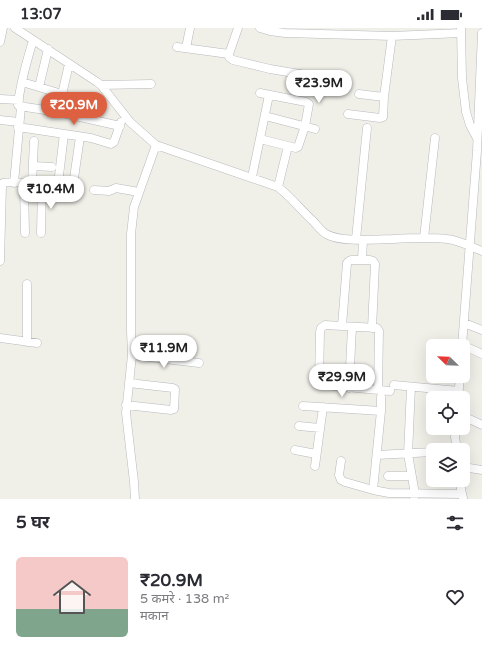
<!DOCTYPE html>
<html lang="hi">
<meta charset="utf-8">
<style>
:root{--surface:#fff;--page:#f2f2f3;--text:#2b2b33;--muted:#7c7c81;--line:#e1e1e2;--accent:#dd6141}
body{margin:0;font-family:"Varela Round","Noto Sans Devanagari",sans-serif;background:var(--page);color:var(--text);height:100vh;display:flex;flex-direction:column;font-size:15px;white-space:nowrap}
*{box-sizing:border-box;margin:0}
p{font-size:13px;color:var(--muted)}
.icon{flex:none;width:22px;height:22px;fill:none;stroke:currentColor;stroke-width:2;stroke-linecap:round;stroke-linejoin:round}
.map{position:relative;height:471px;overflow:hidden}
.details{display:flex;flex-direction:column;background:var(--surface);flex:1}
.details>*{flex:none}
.needle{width:26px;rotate:293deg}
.tools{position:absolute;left:426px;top:311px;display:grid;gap:8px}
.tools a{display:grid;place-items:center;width:44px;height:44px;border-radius:6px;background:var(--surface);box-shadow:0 4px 16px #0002;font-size:20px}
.price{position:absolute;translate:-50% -34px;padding:0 9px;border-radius:14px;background:#fff;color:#222;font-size:13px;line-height:26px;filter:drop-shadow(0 1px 2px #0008)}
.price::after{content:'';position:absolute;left:50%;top:24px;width:12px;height:9px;margin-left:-6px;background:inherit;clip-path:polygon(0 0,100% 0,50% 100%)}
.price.on{background:var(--accent);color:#fff}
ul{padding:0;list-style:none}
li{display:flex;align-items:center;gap:12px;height:100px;padding:0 16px}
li+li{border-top:1px solid var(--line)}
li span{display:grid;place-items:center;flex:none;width:112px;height:80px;border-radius:6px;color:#555}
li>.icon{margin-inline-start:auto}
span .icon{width:48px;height:48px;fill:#fffc;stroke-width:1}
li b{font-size:17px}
h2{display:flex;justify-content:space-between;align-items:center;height:48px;padding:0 16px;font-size:17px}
.status{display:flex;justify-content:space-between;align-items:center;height:28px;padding:0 20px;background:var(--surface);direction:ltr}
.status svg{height:11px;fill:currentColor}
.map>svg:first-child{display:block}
</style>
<div class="status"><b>13:07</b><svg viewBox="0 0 49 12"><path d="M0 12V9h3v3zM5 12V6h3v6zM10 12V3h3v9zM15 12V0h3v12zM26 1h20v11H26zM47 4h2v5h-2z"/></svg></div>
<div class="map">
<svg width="482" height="471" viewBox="0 0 482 471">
<rect width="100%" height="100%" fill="#f0efe8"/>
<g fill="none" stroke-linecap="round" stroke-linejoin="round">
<defs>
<path id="minor" d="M15,0L97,54L101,57L130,94L156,117L278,159C291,169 301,182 313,193C317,197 321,203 326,206C342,215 375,211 393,211C411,210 429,209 447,211C459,212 471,219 482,223
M238,0L229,26V29L233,32L270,41L341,53
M260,0L270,3L285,5L392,8L461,5
M461,0L462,50L466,84L470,97L477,110
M33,12C27,33 20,55 18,77L19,78L58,84L120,98
M0,14L3,0
M177,19L229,26
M186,20L190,0
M22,54L62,66
M101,57L151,56
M39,59L48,21
M359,66L384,69
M0,71L19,72
M58,84L69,36
M348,86L380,90L383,89L384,69L392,8
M265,88L315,101
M0,92L19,94
M18,99L91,110L111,116L114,114L121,94
M260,111L296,120L298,119L305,98L309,76L306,74L260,65
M33,138L52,139
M252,149L269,67
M14,155L21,79
M24,156L25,205
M32,156L34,113
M58,156L64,106
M73,157L80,109
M278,159L288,118
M94,162L109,163L116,160L139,164
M424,210L435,110
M356,211L367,100
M362,232L363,212
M0,233L2,158L3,155C9,153 35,155 42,158L41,205
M464,295L482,302
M342,298L347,235L349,233L351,232H370L373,233L375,236L372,300
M0,310L37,315
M27,314V256
M462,317L482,326
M462,318L477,123L482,5
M132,327L199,335
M394,357L459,363
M411,359L408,426L415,466L414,471
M349,360L352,299
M378,361L379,303L377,300L325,297L321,300L320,304L319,353L320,356L324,357L390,363
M458,370L460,348
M126,377L171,382L174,381L175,361L173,360L129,355
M303,378L381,383
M463,388L482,397
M299,398L320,400
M456,400L455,409L457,422
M295,422L316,426
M377,427L433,424
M341,433L339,447L341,452L345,454L373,462L389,465L462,466
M315,438L323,379
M463,439L482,442
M388,448H411
M459,452L463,470
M373,462L381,383V369
M135,471L134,454L126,385L132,327L131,303V206L134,179L156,117"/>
</defs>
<!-- minor casing -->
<use href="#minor" stroke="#b7b9bd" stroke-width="9"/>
<!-- minor -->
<use href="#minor" stroke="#fff" stroke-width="8"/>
</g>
</svg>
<div class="tools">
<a><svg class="needle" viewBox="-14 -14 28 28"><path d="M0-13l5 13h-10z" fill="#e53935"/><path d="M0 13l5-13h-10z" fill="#7c7c81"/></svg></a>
<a><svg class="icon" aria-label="locate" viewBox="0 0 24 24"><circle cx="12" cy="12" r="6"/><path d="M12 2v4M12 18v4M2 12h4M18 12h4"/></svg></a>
<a><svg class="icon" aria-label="layers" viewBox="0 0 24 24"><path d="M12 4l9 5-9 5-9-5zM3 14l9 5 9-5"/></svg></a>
</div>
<b class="price" style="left:319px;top:76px">₹23.9M</b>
<b class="price on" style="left:74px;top:98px">₹20.9M</b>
<b class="price" style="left:51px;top:182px">₹10.4M</b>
<b class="price" style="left:164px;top:341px">₹11.9M</b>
<b class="price" style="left:342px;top:370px">₹29.9M</b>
</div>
<section class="details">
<h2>5 घर<svg class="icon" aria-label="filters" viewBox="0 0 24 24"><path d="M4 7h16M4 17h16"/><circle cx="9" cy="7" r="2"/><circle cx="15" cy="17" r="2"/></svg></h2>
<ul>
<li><span style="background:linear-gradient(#f6c9c9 65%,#7fa58c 0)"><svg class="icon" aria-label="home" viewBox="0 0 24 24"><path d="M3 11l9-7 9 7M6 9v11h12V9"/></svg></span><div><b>₹20.9M</b><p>5 कमरे · 138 m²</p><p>मकान</p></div><svg class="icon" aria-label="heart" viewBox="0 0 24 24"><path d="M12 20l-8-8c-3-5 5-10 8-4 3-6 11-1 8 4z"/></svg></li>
</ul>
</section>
